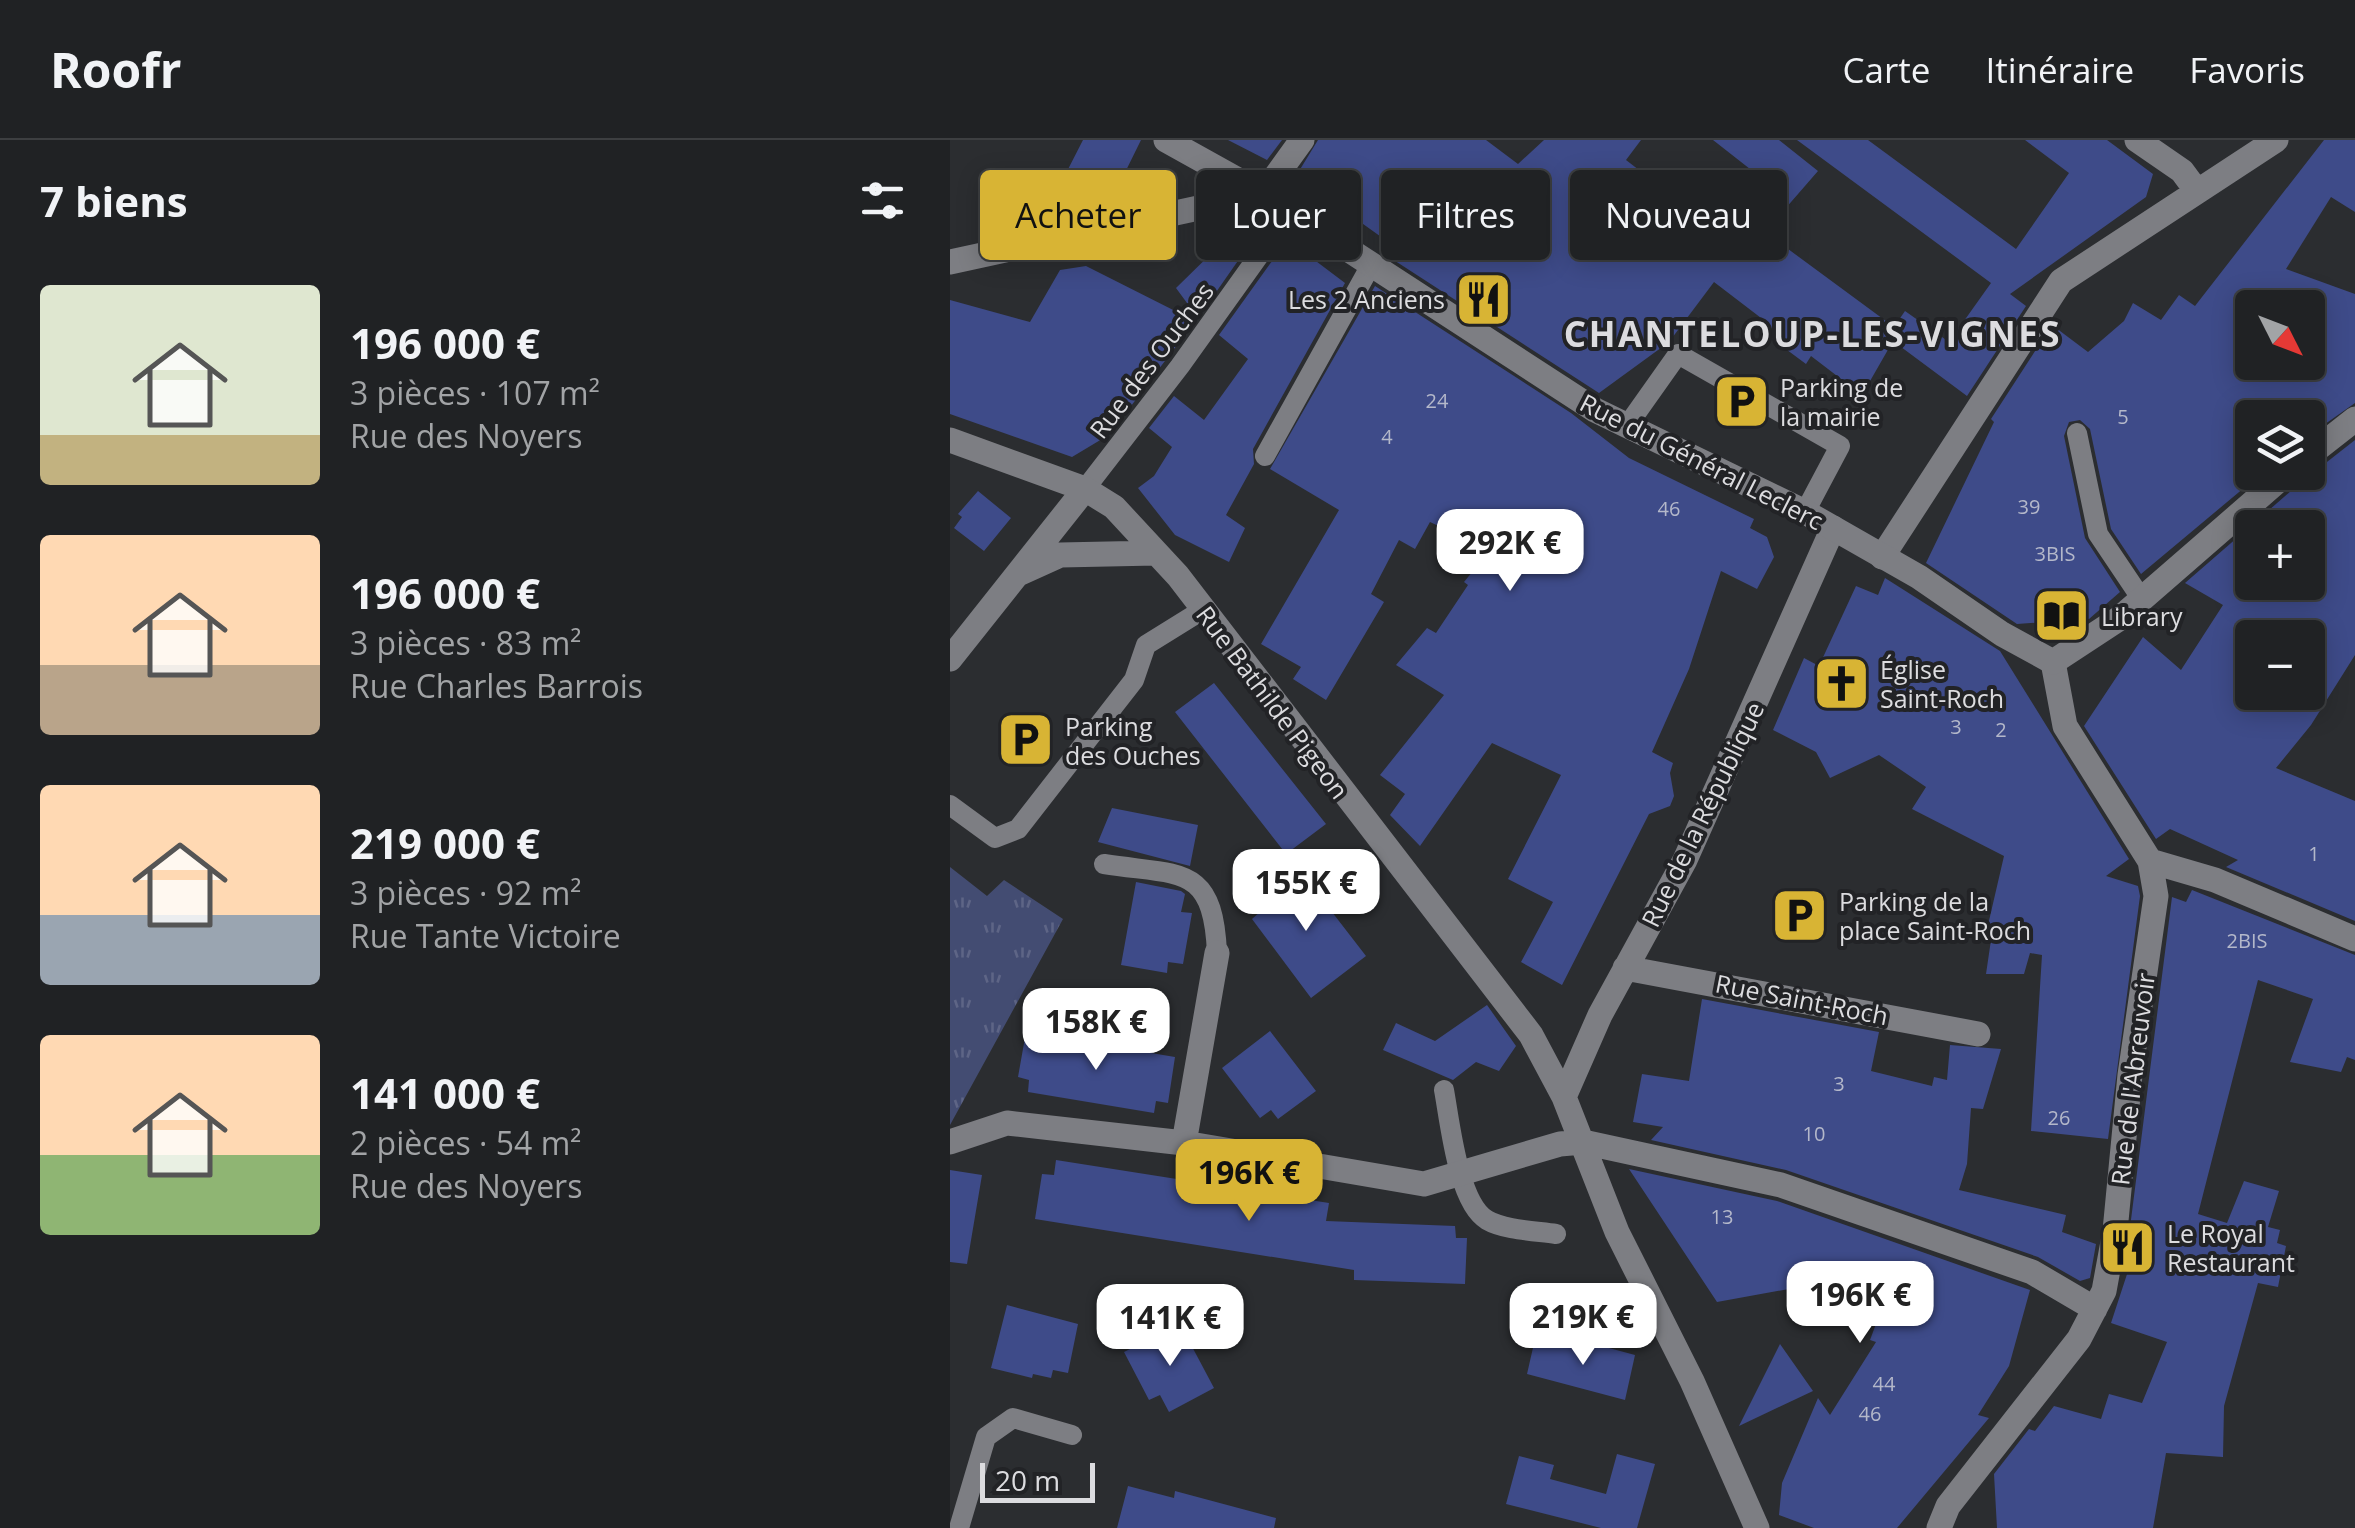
<!DOCTYPE html>
<html lang="fr">
<meta charset="utf-8">
<style>
:root{--surface:#202224;--page:#282a2c;--text:#f1f3f6;--muted:#a2a4a6;--line:#3d3f41;--accent:#d8b434}
body{margin:0;font-family:"Open Sans",sans-serif;background:var(--page);color:var(--text);height:100vh;display:flex;flex-direction:column;font-size:38px;white-space:nowrap}
*{box-sizing:border-box;margin:0}
p{font-size:32px;color:var(--muted)}
.icon{flex:none;width:55px;height:55px;fill:none;stroke:currentColor;stroke-width:2;stroke-linecap:round;stroke-linejoin:round}
.map{position:relative;flex:1;overflow:hidden}
.details{display:flex;flex-direction:column;background:var(--surface);width:950px}
.details>*{flex:none}
.banner{position:absolute;left:30px;top:30px;width:950px;height:90px;display:flex;gap:20px}
.needle{width:65px;rotate:132deg}
.fabs{position:absolute;left:1285px;top:150px;display:grid;gap:20px}
.fabs a{display:grid;place-items:center;width:90px;height:90px;border-radius:10px;background:var(--surface);box-shadow:0 5px 25px #0003,0 0 0 2px var(--line);font-size:50px}
.scale{position:absolute;left:30px;bottom:25px;width:115px;box-sizing:border-box;padding-left:10px;border:5px solid #dcdcdf;border-top:0;font-size:28px;line-height:35px;white-space:nowrap;color:#dcdcdf;-webkit-text-stroke:8px #222326;paint-order:stroke}
.price{position:absolute;translate:-50% -85px;padding:0 22px;border-radius:20px;background:#fff;color:#222;font-size:32px;line-height:65px;filter:drop-shadow(0 2px 5px #0008)}
.price::after{content:'';position:absolute;left:50%;top:60px;width:30px;height:22px;margin-left:-15px;background:inherit;clip-path:polygon(0 0,100% 0,50% 100%)}
.price.current{background:var(--accent);color:#111}
ul{padding:0;list-style:none}
li{display:flex;align-items:center;gap:30px;height:250px;padding:0 40px}
li span{display:grid;place-items:center;flex:none;width:280px;height:200px;border-radius:10px;color:#555}
li>.icon{margin-inline-start:auto}
span .icon{width:120px;height:120px;fill:#fffc;stroke-width:1}
li b{font-size:42px}
h2{display:flex;justify-content:space-between;align-items:center;height:120px;padding:0 40px;font-size:42px}
.pill{padding:0 35px;border-radius:10px;background:var(--surface);box-shadow:0 5px 25px #0003,0 0 0 2px var(--line);font-size:35px;line-height:90px}
.pill.current{background:var(--accent);color:#111}
header{display:flex;align-items:center;gap:60px;box-sizing:border-box;height:140px;padding:0 50px;background:var(--surface);border-bottom:2px solid var(--line)}
header strong{font-size:48px}
nav{display:flex;gap:55px;margin-inline-start:auto;font-size:35px}
main{display:flex;flex:1;min-height:0}
.map>svg:first-child{display:block}
</style>
<header>
<strong>Roofr</strong>
<nav><a>Carte</a><a>Itinéraire</a><a>Favoris</a></nav>
</header>
<main>
<section class="details">
<h2>7 biens<svg class="icon" aria-label="filters" viewBox="0 0 24 24"><path d="M4 7h16M4 17h16"/><circle cx="9" cy="7" r="2"/><circle cx="15" cy="17" r="2"/></svg></h2>
<ul>
<li><span style="background:linear-gradient(#dfe7d0 75%,#c2b280 0)"><svg class="icon" aria-label="home" viewBox="0 0 24 24"><path d="M3 11l9-7 9 7M6 9v11h12V9"/></svg></span><div><b>196 000 €</b><p>3 pièces · 107 m²</p><p>Rue des Noyers</p></div></li>
<li><span style="background:linear-gradient(#ffd9b3 65%,#b9a48a 0)"><svg class="icon" aria-label="home" viewBox="0 0 24 24"><path d="M3 11l9-7 9 7M6 9v11h12V9"/></svg></span><div><b>196 000 €</b><p>3 pièces · 83 m²</p><p>Rue Charles Barrois</p></div></li>
<li><span style="background:linear-gradient(#ffd9b3 65%,#9aa5b1 0)"><svg class="icon" aria-label="home" viewBox="0 0 24 24"><path d="M3 11l9-7 9 7M6 9v11h12V9"/></svg></span><div><b>219 000 €</b><p>3 pièces · 92 m²</p><p>Rue Tante Victoire</p></div></li>
<li><span style="background:linear-gradient(#ffd9b3 60%,#8fb573 0)"><svg class="icon" aria-label="home" viewBox="0 0 24 24"><path d="M3 11l9-7 9 7M6 9v11h12V9"/></svg></span><div><b>141 000 €</b><p>2 pièces · 54 m²</p><p>Rue des Noyers</p></div></li>
</ul>
</section>
<div class="map">
<svg width="1405" height="1388" viewBox="0 0 1405 1388">
<defs>
<pattern id="grass-tufts" width="24" height="20" patternUnits="userSpaceOnUse" patternTransform="scale(2.5)"><rect width="24" height="20" fill="#434c72"/><path d="M3 7l-1-3M5 7V3M7 7l1-3M15 17l-1-3M17 17v-4M19 17l1-3" fill="none" stroke="#5e6586"/></pattern>
</defs>
<rect width="100%" height="100%" fill="#2b2d30"/>
<!-- grass -->
<path fill="url(#grass-tufts)" d="M0,727L37,756L54,740L113,779L0,985Z"/>
<!-- building -->
<path fill="#3e4b89" fill-rule="evenodd" d="M133,0H191L159,65L112,41Z
M278,0H332L317,20Z
M368,0H536L568,24L594,0H691L676,20L759,84L800,29L763,0H829L868,31L815,92L944,187L955,171L999,202L1041,143L847,0H918L1066,109L1119,33L1075,0H1157L1203,34L1196,57L1060,154L1076,166L1017,256L943,201L912,255L861,216L856,224L809,189L815,181L764,142L719,202L649,253L436,115L441,104L346,36Z
M1374,0H1405V72L1381,57L1336,129L1405,154V263L1358,296V278H1302V332H1313L1191,434L1161,389L1140,289L1130,280L1119,282L1114,296L1135,398L1170,452L1139,479L1067,484L976,423L1044,282L1041,279L1102,185L1138,212L1174,181L1183,163L1211,180L1229,155L1245,166ZM1302,168H1358V222H1302Z
M274,101L292,115L248,178L226,148Z
M335,103H342L395,143L303,309L304,324L276,375L295,388L279,422L225,395L188,348L204,336L222,307L199,288L224,256L254,280L298,219L269,195Z
M136,126L245,181L178,270L152,299L122,317L0,274V160L80,182L110,130Z
M425,146L621,273L679,318L804,379L800,388L817,397L824,417L807,449L771,431L739,529L702,612L723,623L720,633L724,656L720,666L699,674L612,845L571,822L603,762L558,739L611,635L542,603L470,706L440,675L455,654L430,635L494,555L446,525L477,488L486,493L518,445L514,442L540,410L480,382L465,409L449,400L421,454L434,462L376,560L343,539L351,527L311,504L389,370L320,329Z
M1405,300V515L1361,585L1326,628L1405,661V781L1276,727L1288,720L1220,689L1206,699L1134,586L1193,497L1231,530L1273,465L1235,443L1349,344L1354,332L1368,329ZM1302,388H1358V442H1302ZM1302,498H1358V552H1302Z
M28,351L61,378L34,411L4,388L12,377L8,374Z
M935,438L1050,511L1179,719L1156,736L1188,746L1190,756L1158,999L1081,991L1092,815L1080,813L1074,834H1036L1041,800L1035,798L1054,716L962,669L976,647L929,615L880,638L866,612L823,590L854,518L869,526L906,446L928,455Z
M264,543L376,684L336,714L225,572Z
M162,668L248,685L240,726L148,702Z
M348,728L416,816L361,858L302,779L311,771L305,762Z
M186,742L231,751L235,754L231,772L242,773L233,824L218,822L217,833L171,825Z
M1242,750L1405,815V920L1397,917L1391,932L1340,922L1363,859L1308,840L1248,1074L1277,1083L1294,1041L1329,1051L1318,1087L1330,1090L1327,1103L1336,1106L1328,1147L1308,1143L1274,1266L1273,1317L1216,1313L1203,1388H1047L1044,1334L1079,1289L1085,1291L1104,1266L1151,1279L1159,1254L1192,1263L1217,1202L1161,1183L1180,1125L1175,1127L1222,757L1236,762Z
M752,859L929,892L921,931L982,946L984,937L997,940L1000,905L1051,909L1033,969L1021,968L1017,1024L1009,1050L1116,1075L1112,1092L1146,1104L1140,1138L1130,1141L1088,1117L836,1030L701,1000L713,987L683,982L692,934L739,941Z
M537,865L566,906L549,931L526,922L503,940L433,910L446,883L485,901Z
M320,891L366,951L328,979L321,970L310,978L272,928Z
M76,892L225,917L218,963L206,961L204,973L78,952L79,940L68,937Z
M106,1020L379,1063L376,1081L505,1086L506,1098H517L515,1144L404,1140V1130L85,1079L92,1034L104,1035Z
M679,1029L827,1061L1080,1150L1059,1226L1028,1275L1039,1278L947,1388H864L829,1375L832,1343L868,1258L880,1275L926,1202L920,1200L933,1165L872,1143L767,1162Z
M0,1030L32,1035L17,1124L0,1122Z
M57,1165L128,1184L118,1233L103,1230L101,1238L83,1234L82,1238L41,1228Z
M230,1184L264,1248L219,1272L210,1255L199,1260L174,1212Z
M585,1199L642,1213L644,1204L685,1215L675,1260L577,1234Z
M830,1204L863,1251L789,1286Z
M667,1314L705,1324L687,1388H651L556,1364L569,1316L604,1325L600,1339L656,1354Z
M178,1346L224,1358L225,1351L326,1378L324,1388H167Z"/>
<g fill="none" stroke-linecap="round" stroke-linejoin="round">
<!-- lane -->
<path stroke="#7d7e83" stroke-width="20" d="M677,286L728,214L890,306L855,372
M1127,293L1148,394L1191,458
M315,316L421,125
M135,349L230,226L340,72
M0,665L45,698L68,689L184,540L196,505L254,469
M154,724C230,736 263,723 267,813
M494,950C500,982 508,1063 537,1080C554,1090 586,1091 606,1094
M9,1388L36,1297L63,1278L122,1295"/>
<!-- street -->
<path stroke="#7d7e83" stroke-width="25" d="M1187,0L1232,31L1246,50
M313,54L352,0
M0,300L135,349L164,367L228,436L581,895L614,957L667,1092L742,1241L807,1388
M932,417L1111,141L1326,0
M68,434L110,415L206,413
M0,519L135,349
M1200,721L1265,740L1405,799
M675,828L1028,894
M614,957L650,875L735,720L883,388
M0,1002L57,983L234,1003L474,1044L610,1004L633,1002L831,1045L1082,1132L1145,1169
M234,1003L267,813
M989,1388L998,1366L1129,1199L1154,1151L1165,1091L1180,935L1206,756L1200,721L1115,586L1103,522"/>
<!-- secondary -->
<path stroke="#7d7e83" stroke-width="25" d="M216,0L313,54L645,270L855,372L969,437L1052,494L1103,522L1170,478L1338,332
M0,122L313,54
M1358,316L1405,279"/>
</g>
<!-- icons -->
<defs>
<symbol id="restaurant-square" viewBox="-11 -11 22 22"><rect x="-9" y="-9" width="18" height="18" rx="4" fill="#d8b434" stroke="#222326"/><path d="M-5-6h1v4h1v-4h1v4h1v-4h1v5L-1.5 .5V6h-2V.5L-5-1ZM5-6V6H3V1.5H1.5Q1.5-4 5-6Z" fill="#111"/></symbol>
<symbol id="parking-square" viewBox="-11 -11 22 22"><rect x="-9" y="-9" width="18" height="18" rx="4" fill="#d8b434" stroke="#222326"/><path d="M-3.5-5.5H1a3.5 3.5 0 0 1 0 7H-1V5.5H-3.5ZM-1-3.4V-.6H.8a1.4 1.4 0 0 0 0-2.8Z" fill="#111"/></symbol>
<symbol id="library-square" viewBox="-11 -11 22 22"><rect x="-9" y="-9" width="18" height="18" rx="4" fill="#d8b434" stroke="#222326"/><path d="M-6-4Q-3-5.5-.7-3.5V5Q-3 3-6 4ZM6-4Q3-5.5 .7-3.5V5Q3 3 6 4Z" fill="#111"/></symbol>
<symbol id="church-square" viewBox="-11 -11 22 22"><rect x="-9" y="-9" width="18" height="18" rx="4" fill="#d8b434" stroke="#222326"/><path d="M-1.2-6h2.4v3.5h3.3v2.4h-3.3V6h-2.4V-.1h-3.3v-2.4h3.3Z" fill="#111"/></symbol>
</defs>
<g fill-rule="evenodd">
<use href="#restaurant-square" x="502" y="128" width="63" height="63"/>
<use href="#parking-square" x="760" y="230" width="63" height="63"/>
<use href="#library-square" x="1080" y="444" width="63" height="63"/>
<use href="#church-square" x="860" y="512" width="63" height="63"/>
<use href="#parking-square" x="44" y="568" width="63" height="63"/>
<use href="#parking-square" x="818" y="744" width="63" height="63"/>
<use href="#restaurant-square" x="1146" y="1076" width="63" height="63"/>
</g>
<g text-anchor="middle" dominant-baseline="central" stroke-width="8" stroke-linejoin="round" paint-order="stroke">
<!-- number labels -->
<g font-size="20" fill="#b4b8ca">
<text x="487" y="260">24</text>
<text x="1173" y="276">5</text>
<text x="437" y="296">4</text>
<text x="1079" y="366">39</text>
<text x="719" y="368">46</text>
<text x="1105" y="413">3BIS</text>
<text x="1006" y="586">3</text>
<text x="1051" y="589">2</text>
<text x="1364" y="713">1</text>
<text x="1297" y="800">2BIS</text>
<text x="889" y="943">3</text>
<text x="1109" y="977">26</text>
<text x="864" y="993">10</text>
<text x="772" y="1076">13</text>
<text x="934" y="1243">44</text>
<text x="920" y="1273">46</text>
</g>
<!-- poi labels -->
<g font-size="25" fill="#dcdcdf" stroke="#222326" text-anchor="start">
<text x="495" y="159" text-anchor="end">Les 2 Anciens</text>
<text x="830" y="247">Parking de<tspan x="830" dy="29">la mairie</tspan></text>
<text x="1151" y="476">Library</text>
<text x="930" y="529">Église<tspan x="930" dy="29">Saint-Roch</tspan></text>
<text x="115" y="586">Parking<tspan x="115" dy="29">des Ouches</tspan></text>
<text x="889" y="761">Parking de la<tspan x="889" dy="29">place Saint-Roch</tspan></text>
<text x="1217" y="1093">Le Royal<tspan x="1217" dy="29">Restaurant</tspan></text>
</g>
<!-- street labels -->
<g font-size="25" fill="#dcdcdf" stroke="#222326">
<text transform="translate(201 220) rotate(-53)">Rue des Ouches</text>
<text transform="translate(752 321) rotate(27)">Rue du Général Leclerc</text>
<text transform="translate(323 562) rotate(53)">Rue Bathilde Pigeon</text>
<text transform="translate(752 674) rotate(-64)">Rue de la République</text>
<text transform="translate(852 859) rotate(11)">Rue Saint-Roch</text>
<text transform="translate(1182 939) rotate(-83)">Rue de l'Abreuvoir</text>
</g>
<!-- district labels -->
<g font-size="35" font-weight="bold" letter-spacing="2.5" fill="#dcdcdf" stroke="#222326">
<text x="863" y="193">CHANTELOUP-LES-VIGNES</text>
</g>
</g>
</svg>
<div class="fabs">
<a><svg class="needle" viewBox="-14 -14 28 28"><path d="M0-13l5 13h-10z" fill="#e53935"/><path d="M0 13l5-13h-10z" fill="#a2a4a6"/></svg></a>
<a><svg class="icon" aria-label="layers" viewBox="0 0 24 24"><path d="M12 4l9 5-9 5-9-5zM3 14l9 5 9-5"/></svg></a>
<a>+</a>
<a>−</a>
</div>
<div class="scale">20 m</div>
<b class="price" style="left:560px;top:454px">292K €</b>
<b class="price" style="left:356px;top:794px">155K €</b>
<b class="price" style="left:146px;top:933px">158K €</b>
<b class="price current" style="left:299px;top:1084px">196K €</b>
<b class="price" style="left:910px;top:1206px">196K €</b>
<b class="price" style="left:633px;top:1228px">219K €</b>
<b class="price" style="left:220px;top:1229px">141K €</b>
<div class="banner">
<a class="pill current">Acheter</a>
<a class="pill">Louer</a>
<a class="pill">Filtres</a>
<a class="pill">Nouveau</a>
</div>
</div>
</main>
